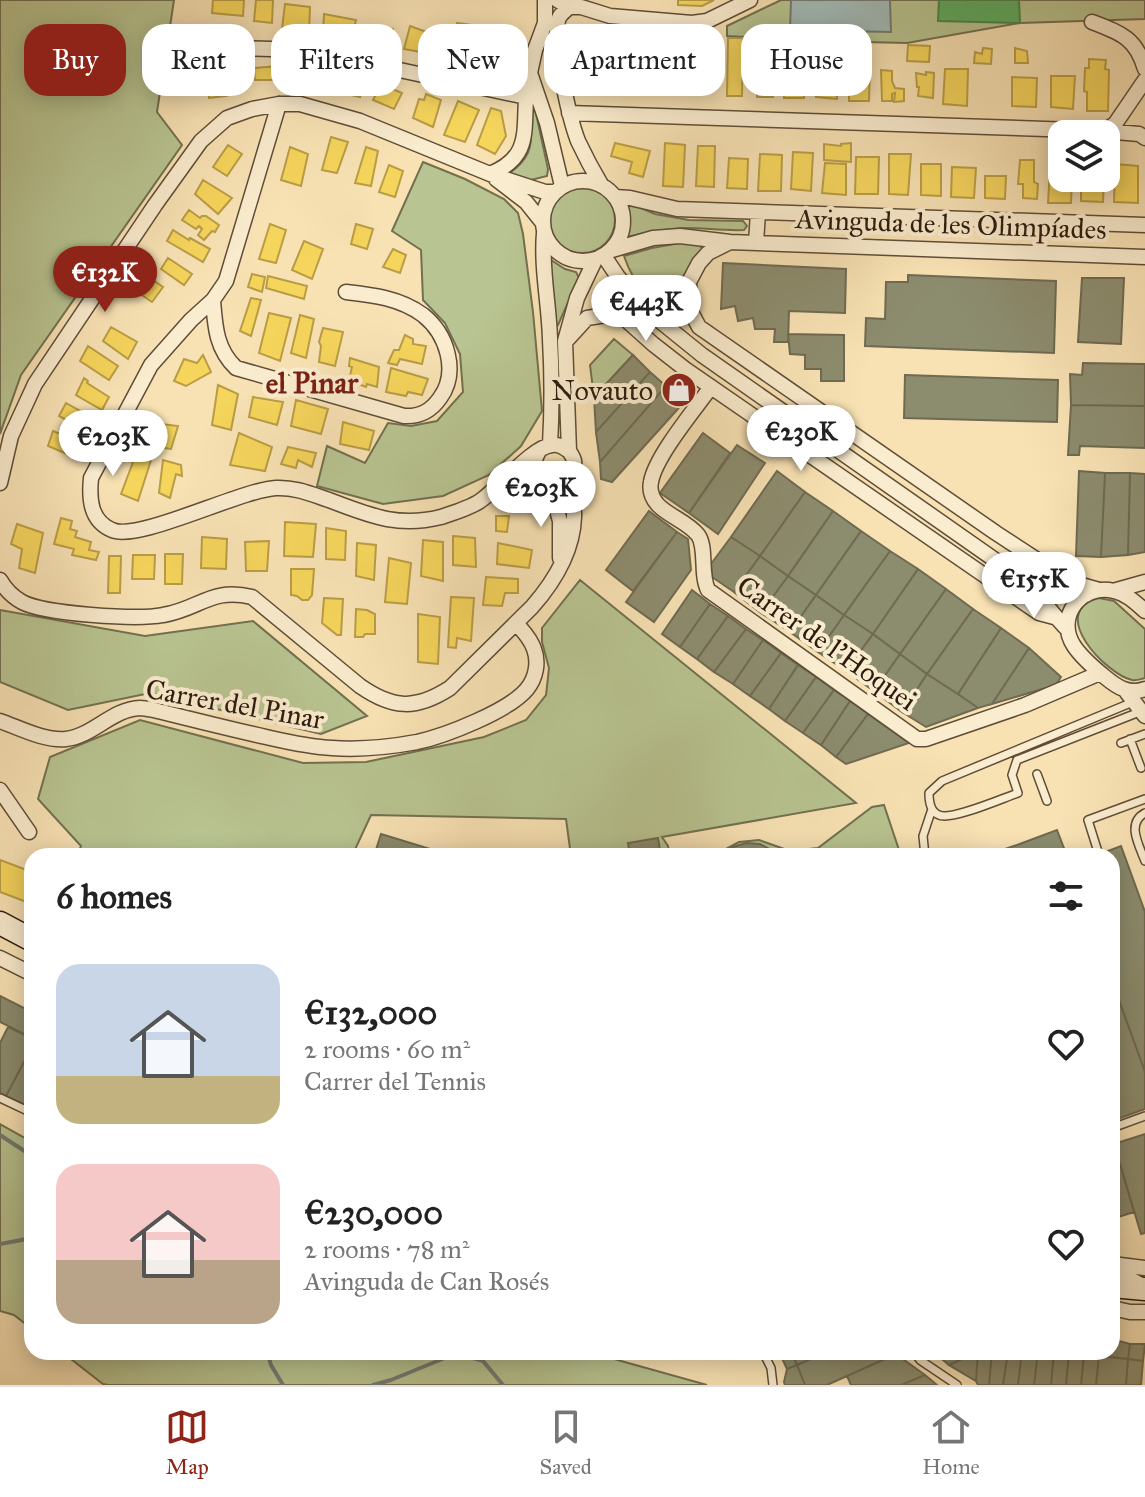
<!DOCTYPE html>
<meta charset="utf-8">
<style>
:root{--surface:#fff;--page:#f6f6f6;--text:#222;--muted:#767676;--line:#e0e0e0;--accent:#8f2418}
body{margin:0;font-family:"IM FELL Great Primer",serif;background:var(--page);color:var(--text);height:100vh;display:flex;flex-direction:column;font-size:30px;white-space:nowrap}
*{box-sizing:border-box;margin:0}
p{font-size:26px;color:var(--muted)}
.icon{flex:none;width:44px;height:44px;fill:none;stroke:currentColor;stroke-width:2;stroke-linecap:round;stroke-linejoin:round}
.map{position:relative;flex:1;overflow:hidden}
.drawer{position:absolute;left:24px;top:848px;width:1096px;height:512px;display:flex;flex-direction:column;background:var(--surface);border-radius:24px;box-shadow:0 4px 20px #0003}
.drawer>*{flex:none}
.hud{position:absolute;left:24px;top:24px;width:1098px;height:72px;display:flex;gap:16px}
.fabs{position:absolute;left:1048px;top:120px;display:grid;gap:16px}
.fabs a{display:grid;place-items:center;width:72px;height:72px;border-radius:16px;background:var(--surface);box-shadow:0 4px 20px #0003;font-size:40px}
.price{position:absolute;translate:-50% -68px;padding:0 18px;border-radius:28px;background:#fff;color:#222;font-size:26px;line-height:52px;filter:drop-shadow(0 2px 4px #0008)}
.price::after{content:'';position:absolute;left:50%;top:48px;width:24px;height:18px;margin-left:-12px;background:inherit;clip-path:polygon(0 0,100% 0,50% 100%)}
.price.active{background:var(--accent);color:#fff}
ul{padding:0;list-style:none}
li{display:flex;align-items:center;gap:24px;height:200px;padding:0 32px}
li span{display:grid;place-items:center;flex:none;width:224px;height:160px;border-radius:24px;color:#555}
li>.icon{margin-inline-start:auto}
span .icon{width:96px;height:96px;fill:#fffc;stroke-width:1}
li b{font-size:34px}
h2{display:flex;justify-content:space-between;align-items:center;height:96px;padding:0 32px;font-size:34px}
.chip{padding:0 28px;border-radius:24px;background:var(--surface);box-shadow:0 4px 20px #0003;font-size:28px;line-height:72px}
.chip.active{background:var(--accent);color:#fff}
.tab-bar{display:flex;justify-content:space-around;align-items:center;height:112px;border-top:2px solid var(--line);background:var(--surface);font-size:22px;color:var(--muted)}
.tab-bar a{display:grid;justify-items:center;gap:4px}
.tab-bar .active{color:var(--accent)}
.map>svg:first-child{display:block}
</style>
<div class="map">
<svg width="1145" height="1385" viewBox="0 0 1145 1385">
<rect width="100%" height="100%" fill="#f8e2b4"/>
<filter id="stains"><feTurbulence type="fractalNoise" baseFrequency=".0025" numOctaves="4"/><feColorMatrix values="0 0 0 0 .2 0 0 0 0 .09 0 0 0 0 .02 0 0 0 .5 -.17"/></filter>
<radialGradient id="worn" r=".72"><stop offset=".6" stop-color="#630" stop-opacity="0"/><stop offset="1" stop-color="#630" stop-opacity=".3"/></radialGradient>
<!-- green -->
<path fill="#b8c491" stroke="#727050" stroke-width="2" d="M0,0H174L157,112L182,145L21,375L0,434Z
M781,0H1145V19L1020,23L907,43L819,41L727,36V26Z
M532,108L535,109L548,169L547,176L527,181L508,174C536,156 532,138 529,109Z
M423,162L465,179L504,199L518,213L523,234L533,312L542,411L521,446L489,475L443,496L383,504L317,486L327,446L365,463L388,423L411,426L437,421L463,392L460,354L445,323L423,300L421,250L392,231Z
M549 220a33 33 0 1 1 66 0a33 33 0 1 1-66 0Z
M627,202L655,214L689,220L743,221L747,226L744,230C724,231 705,228 685,228C665,229 647,232 627,237L625,204Z
M680,243H698L703,250C687,269 680,282 683,307C651,304 634,286 624,256L652,248Z
M548,258L565,269L576,272L579,278L558,325L554,324Z
M614,339L633,355L594,397L590,365Z
M580,580L856,803L662,837L668,846L670,856H571L566,819L371,815L352,856H77L81,846L38,799L50,757L140,720L303,763L366,762L484,737L526,720L546,695L549,668L542,642V628Z
M1099,598L1114,601L1145,629V678C1140,679 1137,681 1132,680C1106,674 1046,612 1099,598Z
M0,610L145,636L253,621L367,716L321,734L150,693L68,710L0,682Z
M884,805L901,856H719L722,851L739,842L759,840L790,851L818,848L872,807Z
M0,1124L32,1142V1329L14,1315L0,1311Z
M62,1352H589L707,1385H108L103,1384Z"/>
<!-- water -->
<path fill="#a2bbb8" stroke="#737b74" stroke-width="2" d="M791,0H890L891,32L790,30Z"/>
<!-- homes -->
<path fill="#f6d55c" stroke="#b99d45" stroke-width="2" d="M213,0H244L243,16L212,13Z
M256,0H273L272,23L254,21Z
M678,0H714L702,6L678,5Z
M285,4L310,7L309,33L282,29Z
M324,14L356,20L352,37L323,32Z
M457,23L473,25L472,35L456,33Z
M370,25L393,29L388,47L366,43Z
M484,25L496,29L499,52L488,70L477,66Z
M410,26L435,35L431,54L404,49Z
M728,38H743L742,96H727Z
M600,45H612L611,91H597L595,84H588V65L585,64L584,48L600,47Z
M908,45L930,46L929,62L907,61Z
M983,48L992,49L991,64L974,63L975,52L982,54Z
M1015,48L1027,51L1028,63H1015Z
M759,58L773,59V97H757Z
M623,59H645V91L624,89Z
M1089,59L1106,60L1105,69L1109,70L1108,111H1087V92L1084,91L1085,68H1089Z
M789,62L802,63V71L805,72L804,98H784L786,72L788,71Z
M675,65V94H656V66Z
M279,66L298,67V80H255L254,68Z
M817,67L837,68V99L816,97Z
M689,68H710V92L690,91Z
M945,69H968L967,106L943,104Z
M881,70L892,71V81L895,88L904,89V101L894,102L895,93L892,94V101H882Z
M849,71L870,72L869,101H849Z
M926,72L934,73L933,98L918,96L919,87H917L916,73L926,75Z
M329,73L363,81L360,97L325,89Z
M227,75L240,80L242,90L226,96L209,98L207,76Z
M1051,76H1075L1073,109L1051,107Z
M1012,77L1037,78L1036,107L1012,106Z
M381,84L402,93L394,109L373,100Z
M426,94L441,100L433,127L413,118L419,99L424,100Z
M458,101L479,110L465,142L444,135Z
M491,108L501,111L506,136L495,154L477,145Z
M331,137L348,142L337,173L322,170Z
M615,143L650,151L643,177L629,173L632,162L611,156Z
M665,143L685,145L683,187L663,186Z
M851,143V162L824,160V144L841,146V144Z
M228,145L242,154L227,176L213,167Z
M698,146H715L714,187L696,186Z
M290,147L308,154L301,186L281,180Z
M366,147L378,151L371,186L355,183Z
M793,152L813,153L811,191L791,189Z
M760,154L782,155L781,191H758Z
M889,154H911L908,195L889,194Z
M856,157H879L878,194H855Z
M729,158L748,159L747,189L727,188Z
M1020,160H1034V182L1038,184L1037,199L1023,198V184H1018Z
M825,163L846,164V195L822,193Z
M921,164H941V196L921,195Z
M1115,164L1138,166V203L1114,202Z
M389,165L403,171L395,197L379,192Z
M952,167L976,168L974,198L951,197Z
M1050,168L1062,169V178H1072L1071,203H1048Z
M985,176H1006L1005,199L985,198Z
M1081,178H1104L1103,202L1081,201Z
M203,180L232,198L218,214L195,194Z
M189,210L200,218L202,216H206L219,225L215,232L212,231L204,240L198,235L202,229L199,226L196,229L182,220Z
M270,224L286,230L276,263L259,259Z
M356,224L373,229L367,249L351,244Z
M173,230L189,240L190,238L210,249L203,262L167,241Z
M304,241L323,249L312,279L292,270Z
M393,249L406,255L400,273L383,267Z
M168,258L192,274L184,285L161,269Z
M252,274L265,277L262,292L248,287Z
M268,276L307,286L304,299L266,288Z
M141,277L150,278L163,287L152,302L133,289Z
M251,298L261,300L251,336L240,331Z
M269,313L291,318L280,361L259,353Z
M300,315L314,319L306,358L291,353Z
M111,327L137,342L128,359L103,341Z
M323,328L343,332L335,366L319,362L321,346L319,342Z
M405,335L413,339V344L426,346L422,364L400,359L397,365L388,363L394,350H399Z
M88,346L118,366L109,380L80,361Z
M203,355L211,372L186,386L174,381L184,359L197,363Z
M350,358L379,367L377,387L367,384L366,387L358,384V379L350,376L352,367L349,366Z
M391,368L428,379L422,395L408,392L406,396L386,392Z
M84,378L88,381L87,383L109,397L102,410L76,395Z
M218,385L238,394L231,430L212,425Z
M253,397L283,402L277,425L249,417Z
M296,400L328,409L321,434L291,426Z
M66,403L84,413L78,426L59,416Z
M145,422L178,426L171,449L136,444Z
M343,422L374,431L369,450L340,444Z
M53,431L81,442L74,457L48,446Z
M239,433L272,447L265,471L230,465Z
M288,447L316,453L312,467L298,460L296,468L281,464Z
M136,454L151,460L138,501L121,494Z
M163,460L181,465L182,476L176,474L170,498L159,493Z
M496,516H509L507,532L496,531Z
M61,518L72,521L70,529L77,531L75,537L91,542L89,550L99,552L96,560L72,555L74,549L54,544Z
M285,522L316,524L313,557L284,556Z
M17,524L43,533L35,573L19,568L22,549L11,544Z
M326,528L346,531L345,560L326,559Z
M453,536L475,538L476,567L453,565Z
M202,537L227,539L226,569L201,568Z
M423,540L443,542V581L421,576Z
M269,541L267,571H246L245,542Z
M357,543L376,545L374,580L356,576Z
M498,543L532,550L529,568L497,564Z
M165,554H183L182,584H165Z
M133,555H155L154,579H132Z
M109,556H121L120,593H108Z
M389,558L411,563L407,604L385,602Z
M291,569H314L312,595L308,600H302L297,596L291,595Z
M486,577L518,579V593H505L502,606L483,605Z
M451,597L474,598L471,641L457,638L456,648L448,647Z
M324,598L343,599L341,635H337L322,623Z
M356,609L367,610L375,614V634H365L363,637H355Z
M418,614L440,617L438,664L418,662Z
M0,860L32,872V904L0,892Z"/>
<!-- public -->
<path fill="#5aae61" stroke="#4c8248" stroke-width="2" d="M939,0H1019L1020,23L938,21Z"/>
<!-- industry -->
<path fill="#8c8c6e" stroke="#6f6a51" stroke-width="2" d="M723,263L846,269L845,313L789,311L788,342H774L775,329H755L753,318L738,321L735,306L721,309Z
M908,275L1056,281L1054,353L865,346L866,318L885,319L886,282H908Z
M1082,278H1124L1121,344L1078,342Z
M788,334L844,335V381H821V369H805V355L790,354Z
M633,355L650,372L596,432L594,397Z
M1083,363L1145,364V406L1071,405L1070,374L1082,375Z
M650,372L666,386L600,462L596,432Z
M905,375L1058,380L1057,422L904,418Z
M666,386L685,401L612,482L601,479L600,462Z
M1071,405L1145,406V448L1080,446L1079,455H1068Z
M703,433L730,453L689,513L660,493Z
M737,445L765,463L718,534L689,513Z
M777,471L805,492L760,556L731,537Z
M1079,471L1105,473L1101,557L1076,556Z
M1105,473H1130L1128,555L1101,557Z
M1130,473L1145,474V552L1128,555Z
M805,492L833,511L788,576L760,556Z
M649,511L677,532L633,591L606,570Z
M833,511L861,531L816,595L788,576Z
M861,531L890,551L844,615L816,595Z
M677,532L688,539L691,570L654,622L626,602Z
M731,537L760,556L734,592L712,577L711,564Z
M890,551L918,569L873,634L844,615Z
M760,556L788,576L761,613L734,592Z
M918,569L946,589L900,654L873,634Z
M788,576L816,595L790,632L761,613Z
M946,589L973,609L927,674L900,654Z
M692,590L710,604L680,647L662,634Z
M816,595L844,615L818,652L790,632Z
M710,604L728,616L697,659L680,647Z
M973,609L1001,628L958,694L927,674Z
M844,615L873,634L846,671L818,652Z
M728,616L746,629L714,672L697,659Z
M1001,628L1029,648L992,704L978,708L958,694Z
M746,629L763,640L733,684L714,672Z
M873,634L900,654L874,691L846,671Z
M763,640L781,653L750,696L733,684Z
M1029,648L1061,677L1056,685L992,704Z
M781,653L798,665L769,709L750,696Z
M900,654L927,674L902,712L874,691Z
M798,665L816,677L785,721L769,709Z
M927,674L958,694L978,708L926,727L902,712Z
M816,677L834,690L803,733L785,721Z
M834,690L850,701L821,745L803,733Z
M850,701L868,714L836,757L821,745Z
M868,714L909,743L846,764L836,757Z
M1057,830L1067,856H984L1017,845Z
M381,834L453,856H374Z
M658,838L661,856H630L628,843Z
M746,843L760,844L779,854L788,856H769L751,849L738,852L732,856H722L733,847Z
M1121,846L1145,912V1072L1112,981V856H1095Z
M1112,981L1145,1072V1109L1112,1121Z
M0,996L32,1012V1038L0,1022Z
M8,1027L32,1038V1047L6,1096L0,1093V1043Z
M32,1047V1108L6,1096Z
M1145,1134V1233L1141,1234L1114,1144Z
M1114,1144L1134,1212L1112,1219V1145Z
M1112,1339L1130,1344L1128,1359L1099,1356V1352H1112Z
M1130,1344H1145L1143,1361L1128,1359Z
M779,1352H791L797,1365L787,1369Z
M791,1352H827L797,1365Z
M827,1352H896V1354L827,1385H805L797,1365Z
M941,1352H978L949,1365L936,1354Z
M978,1352L976,1381L949,1365Z
M978,1352H992L989,1385H978L976,1381Z
M992,1352H1008L1003,1385H989Z
M1008,1352H1022L1018,1385H1003Z
M1022,1352H1038L1034,1385H1018Z
M1038,1352H1054L1051,1385H1034Z
M1054,1352L1069,1353L1066,1385H1051Z
M1069,1353L1084,1355L1081,1385H1066Z
M896,1354L925,1375L901,1385H851L847,1376Z
M1084,1355L1099,1356L1096,1385H1081Z
M1099,1356L1128,1359L1126,1385H1096Z
M1128,1359L1143,1361L1141,1385H1126Z
M797,1365L805,1385H785L784,1382L787,1369Z
M925,1375L937,1385H901Z"/>
<g fill="none" stroke-linecap="round" stroke-linejoin="round">
<!-- stream -->
<path stroke="#737b74" stroke-width="4" d="M0,1135L32,1156
M0,1244L32,1238
M267,1352L271,1365L283,1385
M373,1385L391,1380L457,1353L483,1361L503,1385"/>
<defs>
<path id="lane" d="M1133,702L942,781L929,793C929,801 930,812 939,815C951,821 1003,798 1018,793L1012,775L1017,760L1142,711
M1130,739L1141,768
M1121,743L1145,734
M1037,774L1047,801
M1145,813C1126,823 1139,845 1145,861
M1099,855L1088,820L1145,799
M925,856L923,836L932,809
M0,1098L32,1113
M1112,1128L1145,1116
M763,1352L771,1368L773,1385
M914,1352L920,1360L957,1385"/>
<path id="street" d="M545,0V23L535,50L530,73L547,123L562,186
M557,0L569,7H581L610,16L692,23L707,21L750,0
M569,7C566,10 563,12 560,16C549,33 570,120 578,141C585,156 593,171 602,186
M1092,22C1121,33 1136,38 1145,69
M237,48L306,50L526,97
M279,104L226,281L213,300L191,320L151,365L91,478C89,498 90,521 112,530C138,542 240,490 276,488C295,487 311,494 329,500C369,515 397,528 441,517C453,513 470,508 480,501C498,489 532,447 552,445C559,444 563,447 569,451
M569,113L1104,131L1139,134L1145,138
M1104,131L1115,124L1145,80
M490,174C534,156 522,128 527,89
M496,179L526,202L542,222
M543 221a40 40 0 1 1 80 0a40 40 0 1 1-80 0Z
M615,197L630,198L677,209L1145,225
M544,233C541,268 549,303 550,339C552,374 552,410 550,445
M730,242L708,253L699,263L689,282L690,310L699,327L996,533L1071,582L1099,590
M756,243L758,212
M612,250L653,238L680,236L730,242L1145,257
M604,256L618,277L650,313L702,355L1028,583C1042,599 1053,615 1068,630
M213,300C215,326 216,349 236,368L404,416C420,417 431,411 440,398C459,372 447,334 423,315C400,298 373,295 346,292
M566,341L587,318L606,315L624,318L653,344L685,369L1039,613L1054,617
M711,387C695,409 655,457 651,482C649,491 652,498 658,505C670,517 688,522 698,535C707,547 700,574 708,590L917,739H926L1025,705L1100,673
M539,451C528,470 537,486 559,485
M0,483L11,436L35,384L155,205L201,141L227,118L252,109L279,104H300L360,121L490,174L545,192H555
M550,485L560,521V558
M495,491L526,482L541,481
M0,580C5,589 13,597 22,602C44,614 137,620 163,615C200,609 211,587 252,597L360,686C393,709 416,710 450,688L532,607C554,582 573,551 574,517C575,506 569,489 570,479C572,466 579,465 569,451L565,341L577,298L595,260
M1032,585L1054,593L1086,595
M1113,591L1145,582
M1145,611C1135,602 1127,594 1114,591C1081,583 1055,617 1074,646C1082,658 1094,668 1105,677C1117,687 1129,695 1145,689
M1125,690L1145,716
M0,721C20,728 44,741 66,739C93,736 112,709 140,708C146,708 152,710 158,711C194,720 230,729 266,737C288,742 309,747 332,748C360,750 390,747 417,742C445,736 509,711 527,689C536,678 539,662 534,649C531,639 523,631 517,624
M0,790L29,832
M0,958L32,974
M1112,1264L1145,1268
M1112,1269L1141,1285
M1112,1308L1130,1312H1145"/>
<path id="secondary" d="M0,923L32,940
M1112,1286L1145,1289"/>
</defs>
<!-- lane casing -->
<use href="#lane" stroke="#5f4d38" stroke-width="10"/>
<!-- street casing -->
<use href="#street" stroke="#5f4d38" stroke-width="17"/>
<!-- secondary casing -->
<use href="#secondary" stroke="#2c1b0e" stroke-width="25"/>
<!-- lane -->
<use href="#lane" stroke="#faecce" stroke-width="7"/>
<!-- street -->
<use href="#street" stroke="#faecce" stroke-width="14"/>
<!-- secondary -->
<use href="#secondary" stroke="#faecce" stroke-width="22"/>
</g>
<!-- icons -->
<defs>
<symbol id="shop-disc" viewBox="-11 -11 22 22"><circle r="9.5" fill="#8f2418" stroke="#faecce"/><path d="M-5-2.5h2.3a2.7 3.5 0 0 1 5.4 0H5L5.5 6h-11ZM-1.5-2.5h3a1.5 2.3 0 0 0-3 0Z" fill="#fff"/></symbol>
</defs>
<g fill-rule="evenodd">
<use href="#shop-disc" x="659" y="370" width="40" height="40"/>
</g>
<g text-anchor="middle" dominant-baseline="central" stroke-width="8" stroke-linejoin="round" paint-order="stroke">
<!-- street labels -->
<g font-size="28" fill="#2c1b0e" stroke="#faecce">
<text transform="translate(951 224) rotate(2)">Avinguda de les Olimpíades</text>
<text transform="translate(827 643) rotate(35)">Carrer de l'Hoquei</text>
<text transform="translate(235 704) rotate(10)">Carrer del Pinar</text>
</g>
<!-- poi labels -->
<g font-size="28" fill="#2c1b0e" stroke="#faecce" text-anchor="end">
<text x="653" y="390">Novauto</text>
</g>
<!-- neighbourhood labels -->
<g font-size="30" font-weight="bold" fill="#7a1f14" stroke="#faecce">
<text x="312" y="383">el Pinar</text>
</g>
</g>
<rect width="100%" height="100%" filter="url(#stains)"/>
<rect width="100%" height="100%" fill="url(#worn)"/>
</svg>
<div class="fabs">
<a><svg class="icon" aria-label="layers" viewBox="0 0 24 24"><path d="M12 4l9 5-9 5-9-5zM3 14l9 5 9-5"/></svg></a>
</div>
<b class="price active" style="left:105px;top:314px">€132K</b>
<b class="price" style="left:646px;top:343px">€443K</b>
<b class="price" style="left:801px;top:473px">€230K</b>
<b class="price" style="left:113px;top:478px">€203K</b>
<b class="price" style="left:541px;top:529px">€203K</b>
<b class="price" style="left:1034px;top:620px">€155K</b>
<div class="hud">
<a class="chip active">Buy</a>
<a class="chip">Rent</a>
<a class="chip">Filters</a>
<a class="chip">New</a>
<a class="chip">Apartment</a>
<a class="chip">House</a>
</div>
<section class="drawer">
<h2>6 homes<svg class="icon" aria-label="filters" viewBox="0 0 24 24"><path d="M4 7h16M4 17h16"/><circle cx="9" cy="7" r="2"/><circle cx="15" cy="17" r="2"/></svg></h2>
<ul>
<li><span style="background:linear-gradient(#c9d6e8 70%,#c2b280 0)"><svg class="icon" aria-label="home" viewBox="0 0 24 24"><path d="M3 11l9-7 9 7M6 9v11h12V9"/></svg></span><div><b>€132,000</b><p>2 rooms · 60 m²</p><p>Carrer del Tennis</p></div><svg class="icon" aria-label="heart" viewBox="0 0 24 24"><path d="M12 20l-8-8c-3-5 5-10 8-4 3-6 11-1 8 4z"/></svg></li>
<li><span style="background:linear-gradient(#f6c9c9 60%,#b9a48a 0)"><svg class="icon" aria-label="home" viewBox="0 0 24 24"><path d="M3 11l9-7 9 7M6 9v11h12V9"/></svg></span><div><b>€230,000</b><p>2 rooms · 78 m²</p><p>Avinguda de Can Rosés</p></div><svg class="icon" aria-label="heart" viewBox="0 0 24 24"><path d="M12 20l-8-8c-3-5 5-10 8-4 3-6 11-1 8 4z"/></svg></li>
</ul>
</section>
</div>
<nav class="tab-bar">
<a class="active"><svg class="icon" aria-label="map" viewBox="0 0 24 24"><path d="M3 6l6-2 6 2 6-2v14l-6 2-6-2-6 2zM9 4v14M15 6v14"/></svg>Map</a>
<a><svg class="icon" aria-label="saved" viewBox="0 0 24 24"><path d="M7 4h10v16l-5-4-5 4z"/></svg>Saved</a>
<a><svg class="icon" aria-label="home" viewBox="0 0 24 24"><path d="M3 11l9-7 9 7M6 9v11h12V9"/></svg>Home</a>
</nav>
